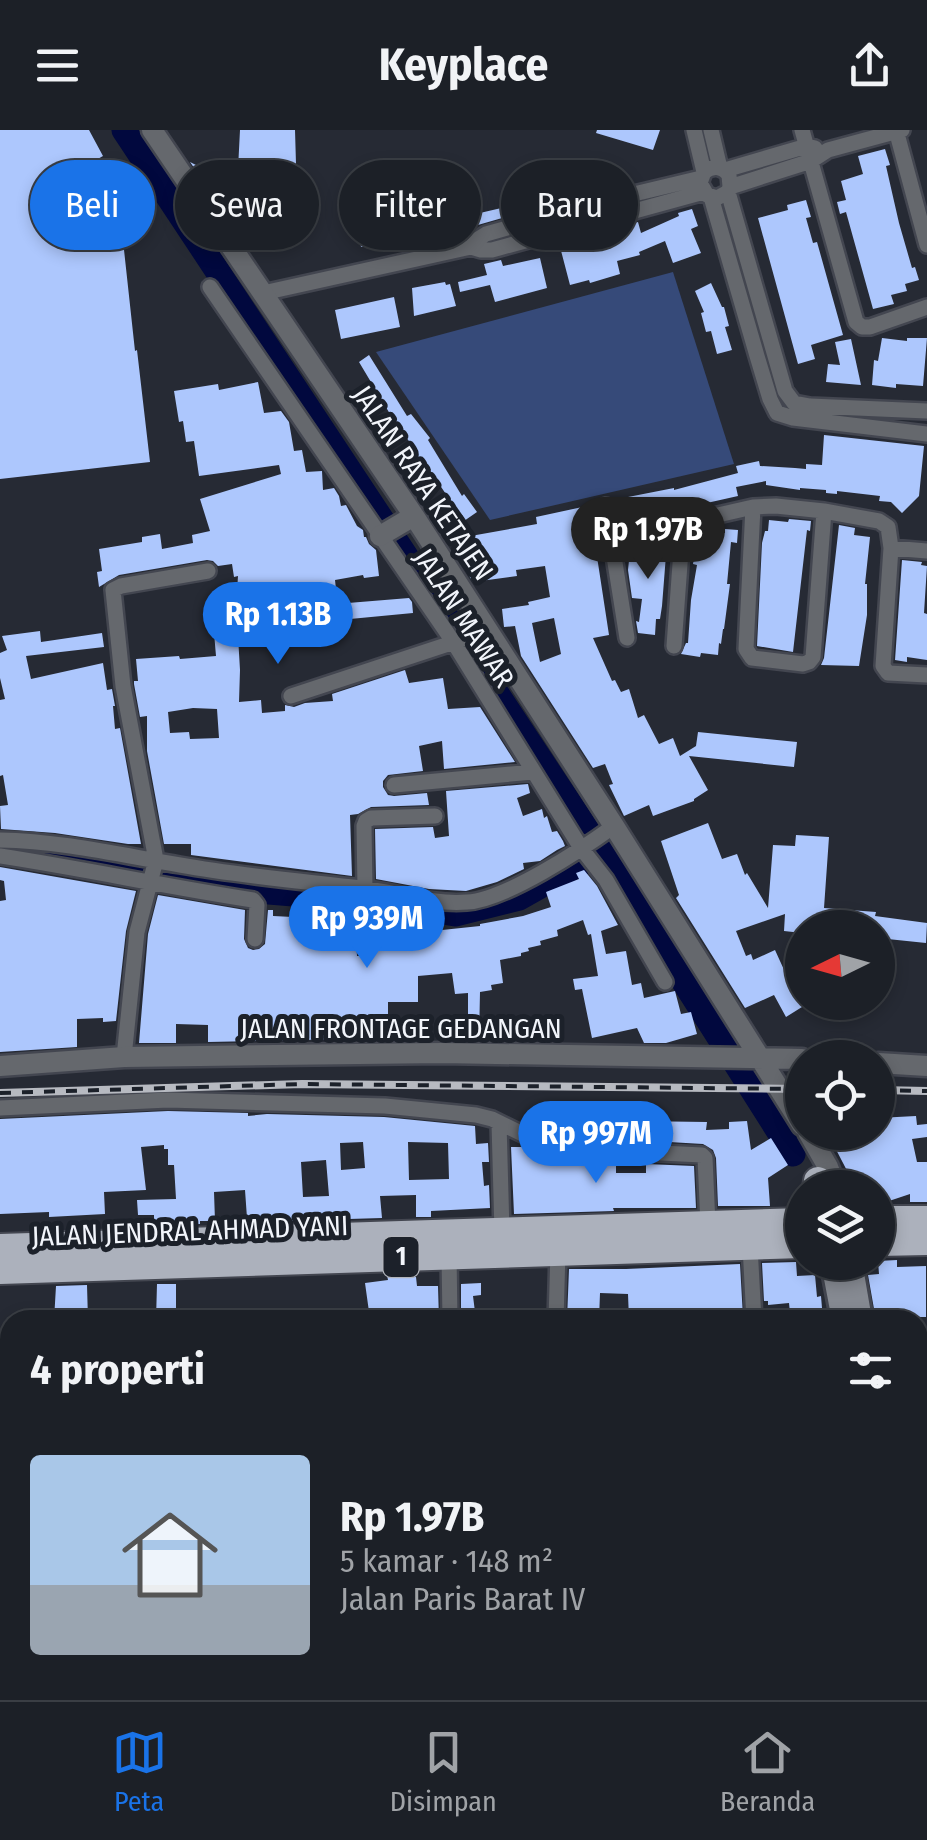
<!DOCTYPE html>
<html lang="id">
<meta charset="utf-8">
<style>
:root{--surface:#1c2027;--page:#25282f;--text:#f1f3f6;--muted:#a0a3a7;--line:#3a3e44;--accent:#1a73e8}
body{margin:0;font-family:"Fira Sans Condensed",sans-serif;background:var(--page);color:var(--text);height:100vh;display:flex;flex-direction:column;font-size:38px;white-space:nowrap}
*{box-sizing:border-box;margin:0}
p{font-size:32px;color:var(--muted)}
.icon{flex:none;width:55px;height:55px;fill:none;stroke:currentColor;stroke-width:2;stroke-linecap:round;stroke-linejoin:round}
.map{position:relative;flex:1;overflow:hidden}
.drawer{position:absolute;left:0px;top:1180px;width:928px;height:390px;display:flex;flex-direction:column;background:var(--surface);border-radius:30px 30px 0 0;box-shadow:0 5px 15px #0003,0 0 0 2px var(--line)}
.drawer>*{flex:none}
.hud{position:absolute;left:30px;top:30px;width:868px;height:90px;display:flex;gap:20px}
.needle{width:65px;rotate:265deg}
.buttons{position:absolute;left:785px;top:780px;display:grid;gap:20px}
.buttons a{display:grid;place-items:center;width:110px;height:110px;border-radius:50%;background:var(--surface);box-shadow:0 5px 15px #0003,0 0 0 2px var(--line);font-size:50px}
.price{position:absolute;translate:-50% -85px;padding:0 22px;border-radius:35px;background:var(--accent);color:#fff;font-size:32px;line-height:65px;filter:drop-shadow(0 2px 5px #0008)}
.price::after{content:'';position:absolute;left:50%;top:60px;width:30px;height:22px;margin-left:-15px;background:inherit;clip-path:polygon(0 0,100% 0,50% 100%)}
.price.current{background:#222;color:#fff}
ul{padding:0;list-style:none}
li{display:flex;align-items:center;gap:30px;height:250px;padding:0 30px}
li span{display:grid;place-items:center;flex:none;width:280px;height:200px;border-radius:10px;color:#555}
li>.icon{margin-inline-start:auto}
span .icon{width:120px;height:120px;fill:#fffc;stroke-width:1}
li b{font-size:42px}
h2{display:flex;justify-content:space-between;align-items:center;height:120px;padding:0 30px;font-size:42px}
.chip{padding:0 35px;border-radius:45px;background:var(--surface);box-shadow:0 5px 15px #0003,0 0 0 2px var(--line);font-size:35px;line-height:90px}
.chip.current{background:var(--accent);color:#fff}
header{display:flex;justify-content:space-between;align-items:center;height:130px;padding:0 30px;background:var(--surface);font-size:45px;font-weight:700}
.tabs{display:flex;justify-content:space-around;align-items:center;height:140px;border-top:2px solid var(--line);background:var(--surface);font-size:28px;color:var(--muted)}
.tabs a{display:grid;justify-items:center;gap:5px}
.tabs .current{color:var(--accent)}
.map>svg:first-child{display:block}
</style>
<header><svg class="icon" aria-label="menu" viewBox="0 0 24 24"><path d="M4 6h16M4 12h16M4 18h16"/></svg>Keyplace<svg class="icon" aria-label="share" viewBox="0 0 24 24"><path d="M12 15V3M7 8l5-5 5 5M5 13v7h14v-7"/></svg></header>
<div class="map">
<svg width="927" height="1570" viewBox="0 0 927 1570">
<rect width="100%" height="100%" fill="#262a34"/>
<!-- green -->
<path fill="#364a79" d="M673,142L734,334L490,390L376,222Z"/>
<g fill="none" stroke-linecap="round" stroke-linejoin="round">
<!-- river -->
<path stroke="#01083e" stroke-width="25" d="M124,0L601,721L793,1024
M0,718L24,720L269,762L367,770L455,784L519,768L588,729
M911,1560L913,1570"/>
</g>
<!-- building -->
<path fill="#adc7fd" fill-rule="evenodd" d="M0,0H89L103,26L96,30L100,70L140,64L143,80L120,83L135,221L137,220L150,332L0,349Z
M240,0H295L296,34H261V39H238Z
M597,0H660L653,20L596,3Z
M885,19L890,35L886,36L899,93L912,138L915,137L919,150L905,154L907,161L891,165L894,174L873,179L846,82L840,84L837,72L846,70L841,51L863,44L858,26Z
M190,32L206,40L245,56L219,74Z
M266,67L273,79L281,75L286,85L258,99L262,107L246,114L228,87Z
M806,70L811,87L806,88L813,113L817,112L843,205L811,215L815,229L798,234L758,88L788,80L787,75Z
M531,71L533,79L457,101L454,89Z
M692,79L698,96L691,99L701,123L673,133L665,111L639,122L640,125L617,131L620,144L590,153L589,150L570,155L559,113L638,92L641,103L679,86L678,83Z
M407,96L410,107L361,117L359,104Z
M540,128L547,158L495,172L490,155L460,162L458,152L487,145L484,134L501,130L503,136Z
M445,152L446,155L450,154L456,176L414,186L412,158Z
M711,153L722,177H724L729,196L725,197L732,220L717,224L711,201L706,202L701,183L704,182L695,161Z
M394,167L400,197L341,209L335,180Z
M882,208L907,211V208H927L923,256L896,254V258L872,255L874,230L878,231Z
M851,209L861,255L826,252L828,234L840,235L835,212Z
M369,225L407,286L411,284L430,308L428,310L462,366L464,364L477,382L464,391L427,336L424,338L415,325L418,323L396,294L359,232Z
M258,252L264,283L281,281L289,292L294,321L302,320L306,342L322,341L323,360L334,358L339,366L341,376L346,375L357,396L363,400L364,407H366L369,414L376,420L379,446L364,448L363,445L335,450L338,477L324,479L326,502L291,507L290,505L238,506L240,540L239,572L261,570L262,583L285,581V575L294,577L305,573L333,571L332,564L405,540L409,553L443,548L448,579L480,577L515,632L444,639L442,611L419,616L423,641L388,645L383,651V657L388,665L394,666L427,663L429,675L371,677L358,684L350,685L352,746L191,725V714H164L147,621V586L140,587L134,554V551H138L136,529L179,526L180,529L216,526L213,491L249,488L250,483H254L251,462L237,461L238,446L234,447L232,434L218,436L213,431L207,430L119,445L99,457L97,442L102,441L99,419L142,412V407L160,404L162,419L193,413L192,405L210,401L200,369L281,344L279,335L199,346L194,311L186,312L183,291L179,292L174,261L218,254L219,260ZM193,578L217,579L219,608L190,609L189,602L170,603L168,582Z
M824,305L924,316L919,366L902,383L891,372L879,371L880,366L837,361V364L826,363V360L800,358V360L766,355V351L736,357L738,366L680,379L664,381L663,377L643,382L644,387L635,390L632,385L619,387L616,372L629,369L628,367L674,358V360L738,343L736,336L759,331L760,336L795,338L806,339V334L822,335Z
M587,376L591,400L571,404L594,407L609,505L593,508L612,551L615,550L621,562L629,559L638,588L644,585L659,614L673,608L680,626L696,616L698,602L797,612L794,637L689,626L708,660L694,669V671L653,686L649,675L624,686L609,655L613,654L605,634L593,638L521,526L515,496L504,497L502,479L529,475L528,472L550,467L545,436L516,440L517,446L473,452L466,441L464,426L469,425L465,407L537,394L536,387ZM554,488L561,524L540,532L532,493Z
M789,389L811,391L810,401L807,400L793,522L757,516L762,413L765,401H768L769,390L788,392Z
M839,395L855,398L854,405L870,407L865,454H867V485L859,536L821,535L824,528Z
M725,399L738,400L737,413L731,412L727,454H730L724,499H723L721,514L719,513L718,525L701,523L700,527L681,524L686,513H688L691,470L697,435L693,434L698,401L725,403Z
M650,410L667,412L662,476L660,489H656L655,505L638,503L636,491L639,492L642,469L632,468L628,440L630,421L637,422L638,413L648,414Z
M902,430L922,432L921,435L927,436L924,483L927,484V530L907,527V532L895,530Z
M409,468L412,472L413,483L350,489L348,473Z
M40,501L41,512L102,503L104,517L26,526L31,549L103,533L107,560L112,559L115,576H113L115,599L120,598L141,714H128L55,703L1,699L0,676L8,675L3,645L0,646V570L5,569L0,548V523L7,520L2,506Z
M528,654L530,663L517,668L523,686L542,679L544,688L547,686L552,702L557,701L563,711L565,716L557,720L540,731L523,733L524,739L497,752L466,761L429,759L376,749L375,699L433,697L435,708L449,706L446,661Z
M708,693L722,729L737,724L745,745L747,743L768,778L773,715L795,716L796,705L829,707L824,778L876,782L875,786L927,793L926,813L878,808V798H802V803L784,801L785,784L736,801L746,826L751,824L753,830L775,820L785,842L802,832V877L786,887L774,865L745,878L676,768L679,765L661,711Z
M0,737L136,761L126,801L116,891L103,892V888L77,889V917L0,922V771L6,770L4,751L0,750Z
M584,740L597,756L618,795L601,801L606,824L626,821L632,855L641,853L644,868L675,861L681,884L691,882L697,904L666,913H644L637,898L592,908L582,859L575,860L573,849L598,846L591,804L588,805L583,790L557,800L558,806L540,811L541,815L528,818L529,821L521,823V826L500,830L503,853L491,855L492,860L480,862L479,910H468V863L455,864L452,843L418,846V872H388V893L353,895L354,904L343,905V909L208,912V895L176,894V913H139L148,804L158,765L245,780L244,809L248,818L253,820L259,819L265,814L268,780H273V786L313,788V783L335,781L336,785H355L357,826H369L372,785H412V793L441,792L442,800L480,796V794L523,786L551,777L546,762L579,749L576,743Z
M168,981L248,983V986L267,984L384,987L475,996L476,1014L488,1013L489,1032H482L484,1056L489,1055L490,1078L431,1081V1087H416V1065L380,1066L382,1088L282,1091L281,1086L247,1088L245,1060L214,1062L215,1091H200V1094L154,1096V1085H138L137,1070L176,1069L174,1035H168V1019H164V1015L141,1017L146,1060L104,1062L105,1084L49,1087V1082L0,1084V989ZM363,1012L365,1038L341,1040L340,1013ZM408,1012L448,1013L449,1049L409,1050ZM326,1030L329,1066L303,1067L301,1032Z
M916,986L917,995L927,994V1007L912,1009L917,1032H927V1072H910V1064L886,1072L878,1073V1058H856L829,1006L844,1002L850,1018L878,1006V988Z
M635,991L707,992L706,1000L729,999V992L747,991L751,1020L771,1008L788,1035L768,1048L770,1076H718L716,1028L713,1020L703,1014L635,1010Z
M511,1017H524L529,1020V1024L558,1029L616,1032V1043H646V1034L694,1036L696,1078H613L614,1081L514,1084Z
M897,1130V1137L926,1136V1187H893V1190H876L868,1145L879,1144L878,1131Z
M796,1132L797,1146L815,1145L817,1167L821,1166L823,1190H805V1181L790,1183L789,1173L768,1175V1171H764L762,1133Z
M740,1134L743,1187L629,1190L628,1164L600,1163L599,1190H567L569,1139H626Z
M387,1145H400V1148L416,1147L417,1156H438L439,1190H408V1188L391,1189V1186L370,1189L365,1153L388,1150Z
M481,1153V1165L473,1166L476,1190H461V1154Z
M157,1154H176V1190H156Z
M87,1155L88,1190H54L56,1156Z"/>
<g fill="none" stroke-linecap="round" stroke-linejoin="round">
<defs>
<path id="minor" d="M694,0L704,42
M711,0L720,38
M802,0L856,192L862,197H870L927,177
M896,0L927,115
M725,40L807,16L815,18
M730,57L811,31L828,20L902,0
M728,62L717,68L707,65L700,53L704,42C713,35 722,36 729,45L730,57L728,62L785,261L794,273L810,276L927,281
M711,67L757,226L770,269L777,283L793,288L927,304
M471,117L478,109L486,104L592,74L701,48
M210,157L454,513L581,718L606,750L665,852
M263,163L471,117L481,120H492L704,62
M606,376L627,508
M753,377L746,519L752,528L803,534L809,532L813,527L824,381
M611,405L683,393L753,377L776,376L824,381L879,391L888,397L891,418L883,536L888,543L927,545
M891,418L927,421
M674,516L683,393
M291,566L488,501
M394,655L533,642
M0,710C61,711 121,725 180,735C241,746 301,751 361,758C396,762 432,775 467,772C505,770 581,720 614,696
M0,726C85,739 168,757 253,770L257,775L255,809
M365,759L364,696L366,691L371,688L435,686
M124,927L137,802L156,730L123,556L113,460L121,456L208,441
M0,978L168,970L385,976L476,985L492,989L543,1014L559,1018L702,1025L705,1028L708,1095
M499,993L502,1102
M750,1116L754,1190
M449,1125L450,1190
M556,1190L558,1122
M0,1308L10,1310
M500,1560V1570
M575,1560L651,1566
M900,1560L902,1570"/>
<path id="tertiary" d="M152,0L414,386L614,696L802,995
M380,406L414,386
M878,933L927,936
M0,936L124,927L442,923L802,929
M808,1002L828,1037L836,1058"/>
<path id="secondary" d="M832,1132L843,1190
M851,1132L861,1190
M918,1486L927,1524"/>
<path id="trunk" d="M817,1058L818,1051
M878,1090H927
M878,1112L927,1111
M0,1118L802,1092
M0,1140L802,1114"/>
</defs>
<!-- minor casing -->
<use href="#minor" stroke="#434650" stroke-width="20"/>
<!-- tertiary casing -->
<use href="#tertiary" stroke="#434650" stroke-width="25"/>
<!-- secondary casing -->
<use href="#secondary" stroke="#434650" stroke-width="28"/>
<!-- trunk casing -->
<use href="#trunk" stroke="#434650" stroke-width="32"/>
<!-- minor -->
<use href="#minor" stroke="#65686d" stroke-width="15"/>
<!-- tertiary -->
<use href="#tertiary" stroke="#65686d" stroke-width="20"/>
<!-- secondary -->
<use href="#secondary" stroke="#868a92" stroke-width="22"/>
<!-- trunk -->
<use href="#trunk" stroke="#acb1bc" stroke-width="28"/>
<defs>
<path id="rail" d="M878,960L927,961
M0,963L302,954L802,959"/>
</defs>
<!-- rail casing -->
<use href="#rail" stroke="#b7bac1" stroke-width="8"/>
<!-- rail -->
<use href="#rail" stroke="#1c212a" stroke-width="4" stroke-dasharray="11" stroke-linecap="butt"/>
</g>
<g text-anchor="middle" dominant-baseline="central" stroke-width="10" stroke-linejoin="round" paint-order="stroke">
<!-- shield labels -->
<rect fill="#1c212a" stroke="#b2b5bc" stroke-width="2.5" x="383.5" y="1107" width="35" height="40" rx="8"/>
<g font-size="25" font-weight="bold" fill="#f2f5fb">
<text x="401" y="1127">1</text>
</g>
<!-- street labels -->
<g font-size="28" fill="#f2f5fb" stroke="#1c212a">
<text transform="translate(423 353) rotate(56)">JALAN RAYA KETAJEN</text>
<text transform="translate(464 488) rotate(57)">JALAN MAWAR</text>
<text x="401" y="898">JALAN FRONTAGE GEDANGAN</text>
<text transform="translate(190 1101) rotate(-2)">JALAN JENDRAL AHMAD YANI</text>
</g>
</g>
</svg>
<div class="buttons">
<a><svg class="needle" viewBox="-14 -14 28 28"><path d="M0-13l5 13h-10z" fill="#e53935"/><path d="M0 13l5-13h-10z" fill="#a0a3a7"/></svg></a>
<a><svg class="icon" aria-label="locate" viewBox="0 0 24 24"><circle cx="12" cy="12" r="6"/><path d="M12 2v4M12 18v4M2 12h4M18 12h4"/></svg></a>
<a><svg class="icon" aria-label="layers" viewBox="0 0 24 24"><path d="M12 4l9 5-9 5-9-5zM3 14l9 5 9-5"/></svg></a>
</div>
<b class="price current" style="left:648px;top:452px">Rp 1.97B</b>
<b class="price" style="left:278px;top:537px">Rp 1.13B</b>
<b class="price" style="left:367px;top:841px">Rp 939M</b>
<b class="price" style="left:596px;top:1056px">Rp 997M</b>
<div class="hud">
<a class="chip current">Beli</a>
<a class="chip">Sewa</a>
<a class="chip">Filter</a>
<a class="chip">Baru</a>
</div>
<section class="drawer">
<h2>4 properti<svg class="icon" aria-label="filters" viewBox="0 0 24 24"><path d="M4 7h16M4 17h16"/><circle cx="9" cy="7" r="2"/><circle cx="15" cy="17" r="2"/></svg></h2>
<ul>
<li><span style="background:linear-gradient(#a9c7e8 65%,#9aa5b1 0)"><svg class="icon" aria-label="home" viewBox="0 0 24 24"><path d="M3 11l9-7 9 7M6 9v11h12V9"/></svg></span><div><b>Rp 1.97B</b><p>5 kamar · 148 m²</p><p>Jalan Paris Barat IV</p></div></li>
</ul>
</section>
</div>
<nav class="tabs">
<a class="current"><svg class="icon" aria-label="map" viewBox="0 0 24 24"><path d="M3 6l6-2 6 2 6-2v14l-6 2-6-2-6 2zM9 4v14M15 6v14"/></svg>Peta</a>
<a><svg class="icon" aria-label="saved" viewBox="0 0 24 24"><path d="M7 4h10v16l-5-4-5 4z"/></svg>Disimpan</a>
<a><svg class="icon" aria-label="home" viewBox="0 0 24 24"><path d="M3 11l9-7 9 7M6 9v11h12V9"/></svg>Beranda</a>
</nav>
